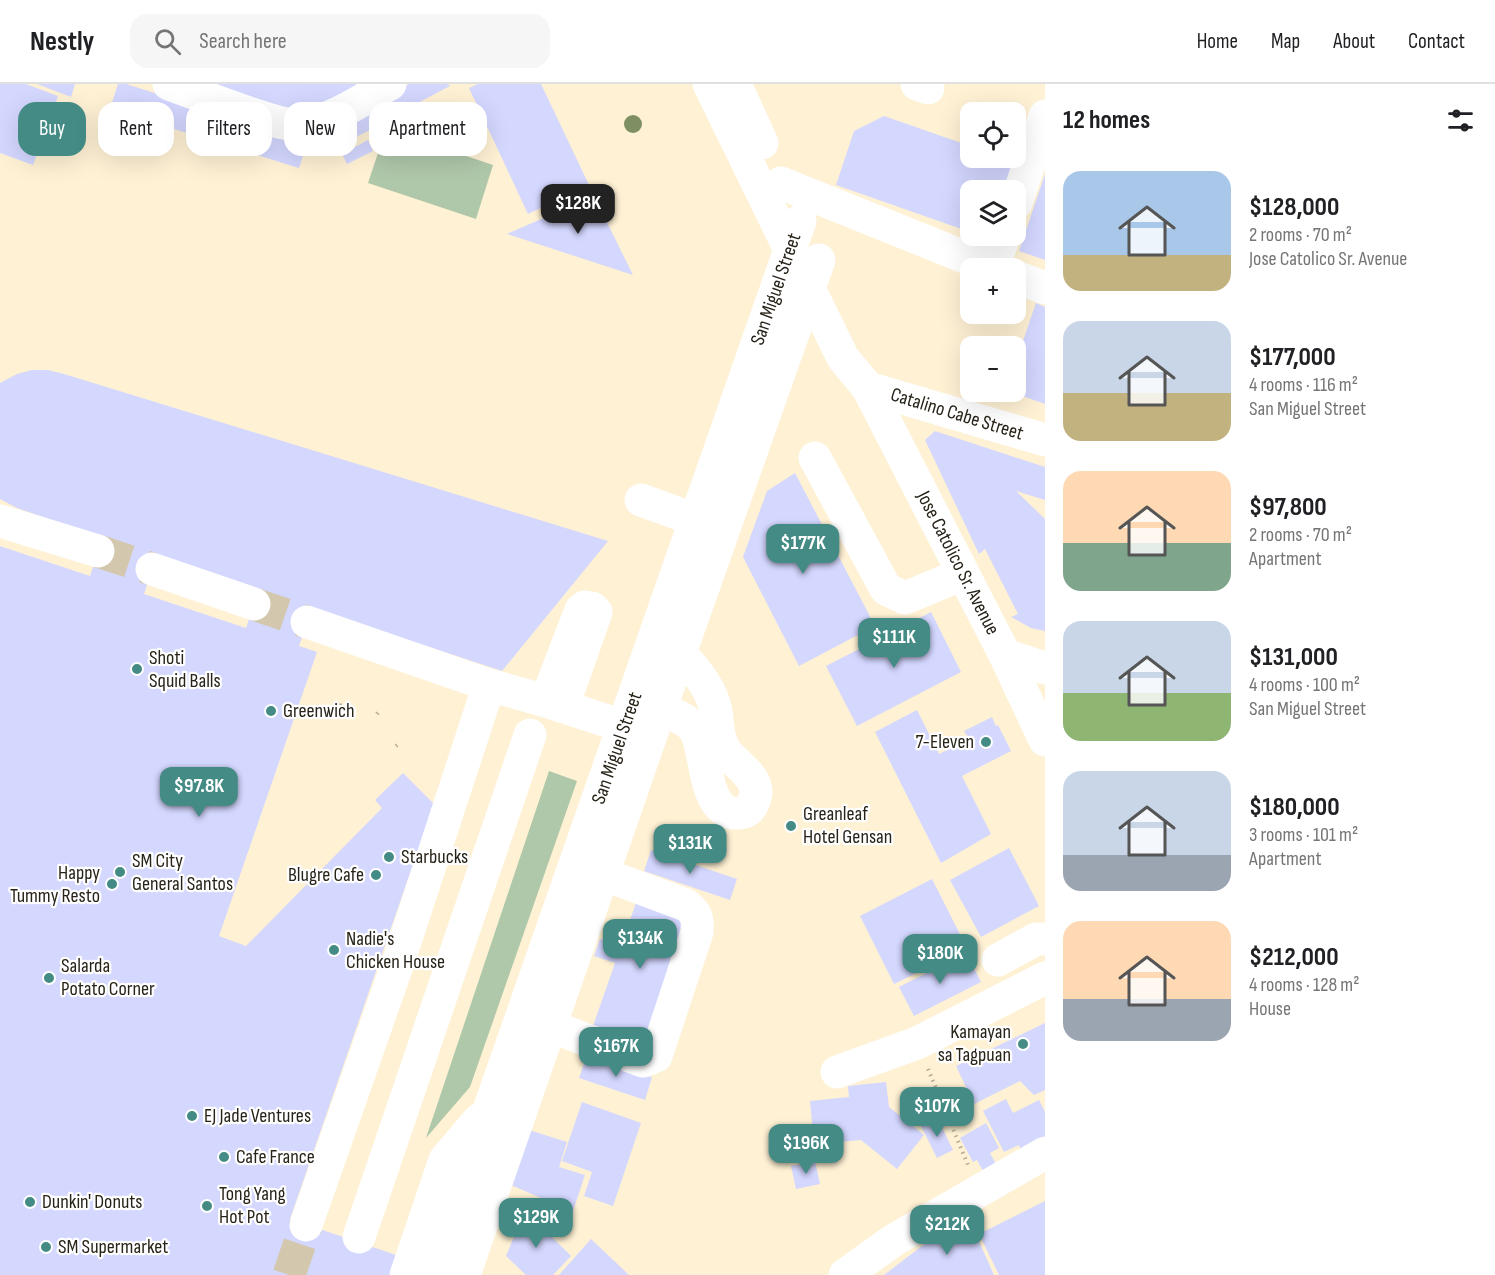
<!DOCTYPE html>
<meta charset="utf-8">
<style>
:root{--surface:#fff;--page:#f6f6f6;--text:#202124;--muted:#757577;--line:#e0e0e0;--accent:#448b85}
body{margin:0;font-family:"Sofia Sans Condensed",sans-serif;background:var(--page);color:var(--text);height:100vh;display:flex;flex-direction:column;font-size:22px;white-space:nowrap}
*{box-sizing:border-box;margin:0}
p{font-size:20px;color:var(--muted)}
.icon{flex:none;width:33px;height:33px;fill:none;stroke:currentColor;stroke-width:2;stroke-linecap:round;stroke-linejoin:round}
.map{position:relative;flex:1;overflow:hidden}
.side{display:flex;flex-direction:column;background:var(--surface);width:450px}
.side>*{flex:none}
.top-card{position:absolute;left:18px;top:18px;width:570px;height:54px;display:flex;gap:12px}
.tools{position:absolute;left:960px;top:18px;display:grid;gap:12px}
.tools a{display:grid;place-items:center;width:66px;height:66px;border-radius:12px;background:var(--surface);box-shadow:0 6px 24px #0002;font-size:30px}
.price{position:absolute;translate:-50% -51px;padding:0 14px;border-radius:12px;background:var(--accent);color:#fff;font-size:20px;line-height:39px;filter:drop-shadow(0 2px 3px #0008)}
.price::after{content:'';position:absolute;left:50%;top:36px;width:18px;height:14px;margin-left:-9px;background:inherit;clip-path:polygon(0 0,100% 0,50% 100%)}
.price.active{background:#222;color:#fff}
ul{padding:0;list-style:none}
li{display:flex;align-items:center;gap:18px;height:150px;padding:0 18px}
li span{display:grid;place-items:center;flex:none;width:168px;height:120px;border-radius:18px;color:#555}
li>.icon{margin-inline-start:auto}
span .icon{width:72px;height:72px;fill:#fffc;stroke-width:1}
li b{font-size:26px}
h2{display:flex;justify-content:space-between;align-items:center;height:72px;padding:0 18px;font-size:26px}
.pill{padding:0 21px;border-radius:18px;background:var(--surface);box-shadow:0 6px 24px #0002;font-size:21px;line-height:54px}
.pill.active{background:var(--accent);color:#fff}
header{display:flex;align-items:center;gap:36px;box-sizing:border-box;height:84px;padding:0 30px;background:var(--surface);border-bottom:2px solid var(--line)}
header strong{font-size:28px}
nav{display:flex;gap:33px;margin-inline-start:auto;font-size:21px}
.search{width:420px;height:54px;background:var(--page);display:flex;align-items:center;gap:15px;box-sizing:border-box;padding:0 21px;border-radius:18px;color:var(--muted);font-size:22px}
main{display:flex;flex:1;min-height:0}
.map>svg:first-child{display:block}
</style>
<header>
<strong>Nestly</strong>
<div class="search"><svg class="icon" aria-label="search" viewBox="0 0 24 24"><circle cx="10" cy="10" r="6"/><path d="M15 15l6 6"/></svg>Search here</div>
<nav><a>Home</a><a>Map</a><a>About</a><a>Contact</a></nav>
</header>
<main>
<div class="map">
<svg width="1045" height="1191" viewBox="0 0 1045 1191">
<rect width="100%" height="100%" fill="#fef1d4"/>
<!-- green -->
<path fill="#b0c8aa" d="M386,45L493,81L476,135L368,99Z
M549,687L577,697L470,1003L426,1054Z"/>
<!-- building -->
<path fill="#d4d7fe" fill-rule="evenodd" d="M0,0H26L58,12L33,81L0,69Z
M37,0H75L71,13Z
M118,0H126L308,57L299,84L110,25Z
M205,0H366L299,33Z
M409,0H448L450,2L378,40L369,21Z
M478,0H541L589,101L528,130L469,4Z
M370,27L378,42L336,63L329,49Z
M884,32L970,62V74H1005L1022,79L1013,106H970V148L836,101L854,47Z
M368,56L373,67L347,80L342,70Z
M1045,90V176L1019,167Z
M594,112L633,191L507,150Z
M1036,219L1045,223V320L1011,308H1016V277Z
M32,286H48L64,290L608,457L502,587L312,524L299,562L317,568L219,852L246,862L382,724L375,716L403,689L434,720L290,1135L399,1172L393,1191H0V462L90,492L103,454L17,424L0,415V299L17,290ZM157,472L259,506L246,544L144,510Z
M935,347L1045,383V416L1016,407L1045,435V547L1031,544L1011,533L1018,530L985,465L979,470L925,356Z
M795,389L875,542L799,582L743,473L767,407Z
M931,528L961,588L857,642L826,582Z
M917,626L939,670L969,655L964,647L992,633L996,642L998,641L1011,667L962,692L991,750L941,779L875,648Z
M1009,764L1039,822L981,853L950,796Z
M651,766L737,795L730,816L644,787Z
M932,795L967,864L894,900L860,832Z
M638,813L690,831L646,960L593,942L615,879L594,872L600,855L621,862Z
M966,869L981,898L914,932L899,903Z
M1045,939V1006L1034,1011L1020,997L974,1020L956,982Z
M587,971L652,993L645,1016L579,994Z
M886,998L889,1023L924,1051L897,1085L861,1056L814,1060L810,1017L849,1013L848,1002Z
M1006,1015L1013,1029L1039,1016L1045,1028V1057L1022,1069L1019,1061L1004,1068L983,1027Z
M582,1018L641,1039L613,1122L584,1112L592,1088L562,1077Z
M937,1033L953,1066L937,1074L921,1042Z
M986,1039L999,1064L990,1069L996,1080L983,1087L977,1076L973,1078L960,1054Z
M529,1046L567,1058L559,1083L585,1091L567,1145L541,1114L511,1101Z
M815,1077L820,1100L796,1105L791,1082Z
M1045,1117V1191H999L979,1150Z
M525,1126L571,1172L553,1191H526L506,1172Z
M952,1139L973,1144L994,1191H884Z
M591,1155L629,1191H559Z"/>
<g fill="none" stroke-linecap="round" stroke-linejoin="round">
<!-- minor-tunnel -->
<path stroke="#d3c8ae" stroke-width="33" stroke-dasharray="33 16" stroke-linecap="butt" d="M98,467L152,485
M254,520L307,538
M289,1191L306,1141"/>
<!-- path -->
<path stroke="#b7ac95" stroke-width="4" stroke-dasharray="1.5 4.5" stroke-linecap="butt" d="M340,621V616
M377,630L380,626
M396,662L400,659
M928,985L968,1081"/>
<!-- minor -->
<path stroke="#fff" stroke-width="33" d="M169,0C193,8 283,45 302,41C334,36 363,15 390,0
M917,0L928,4
M781,99L992,184
M1016,119L1045,32
M993,184L1004,152
M1016,193L1045,204
M868,304L1045,356
M815,374L886,505L905,514L963,490
M641,416L696,436
M0,437L98,467
M152,485L254,520
M307,538L489,601L546,617L644,649
M1005,571L1045,584
M546,617L581,526L585,523L592,524L596,528L563,622
M660,624C672,630 688,635 695,646C708,667 702,739 744,728C748,727 751,723 753,719C766,693 731,680 723,663C717,651 718,639 716,627C711,603 695,586 680,569
M998,876L1036,855H1045
M550,942L643,977L656,972L697,848C698,835 697,829 686,821L603,790
M837,988L917,959L1045,894
M306,1141L399,876L489,601
M359,1153L530,651
M406,1191L445,1076L479,1036
M434,1191L490,1023L800,137
M464,1191L651,651L819,176
M845,1191L894,1156L1045,1069"/>
<!-- major -->
<path stroke="#fff" stroke-width="33" d="M709,0L843,274L868,304L1005,571L1045,656
M735,0L762,59"/>
</g>
<!-- trees -->
<circle fill="#7d8f63" cx="633" cy="40" r="9"/>
<!-- markers -->
<g fill="#448b85" stroke="#fff" stroke-width="2">
<circle cx="137" cy="585" r="6"/>
<circle cx="271" cy="627" r="6"/>
<circle cx="986" cy="658" r="6"/>
<circle cx="791" cy="742" r="6"/>
<circle cx="389" cy="773" r="6"/>
<circle cx="120" cy="788" r="6"/>
<circle cx="376" cy="791" r="6"/>
<circle cx="112" cy="800" r="6"/>
<circle cx="334" cy="866" r="6"/>
<circle cx="49" cy="894" r="6"/>
<circle cx="1023" cy="960" r="6"/>
<circle cx="192" cy="1032" r="6"/>
<circle cx="224" cy="1073" r="6"/>
<circle cx="30" cy="1118" r="6"/>
<circle cx="207" cy="1122" r="6"/>
<circle cx="46" cy="1163" r="6"/>
</g>
<g text-anchor="middle" dominant-baseline="central" stroke-width="4.5" stroke-linejoin="round" paint-order="stroke">
<!-- street labels -->
<g font-size="20" fill="#282318" stroke="#fff">
<text transform="translate(776 205) rotate(-71)">San Miguel Street</text>
<text transform="translate(957 330) rotate(17)">Catalino Cabe Street</text>
<text transform="translate(958 479) rotate(63)">Jose Catolico Sr. Avenue</text>
<text transform="translate(617 664) rotate(-71)">San Miguel Street</text>
</g>
<!-- poi labels -->
<g font-size="20" fill="#282318" stroke="#fff" text-anchor="start">
<text x="149" y="574">Shoti<tspan x="149" dy="23">Squid Balls</tspan></text>
<text x="283" y="627">Greenwich</text>
<text x="974" y="658" text-anchor="end">7-Eleven</text>
<text x="803" y="730">Greanleaf<tspan x="803" dy="23">Hotel Gensan</tspan></text>
<text x="401" y="773">Starbucks</text>
<text x="132" y="777">SM City<tspan x="132" dy="23">General Santos</tspan></text>
<text x="100" y="789" text-anchor="end">Happy<tspan x="100" dy="23">Tummy Resto</tspan></text>
<text x="364" y="791" text-anchor="end">Blugre Cafe</text>
<text x="346" y="855">Nadie's<tspan x="346" dy="23">Chicken House</tspan></text>
<text x="61" y="882">Salarda<tspan x="61" dy="23">Potato Corner</tspan></text>
<text x="1011" y="948" text-anchor="end">Kamayan<tspan x="1011" dy="23">sa Tagpuan</tspan></text>
<text x="204" y="1032">EJ Jade Ventures</text>
<text x="236" y="1073">Cafe France</text>
<text x="219" y="1110">Tong Yang<tspan x="219" dy="23">Hot Pot</tspan></text>
<text x="42" y="1118">Dunkin' Donuts</text>
<text x="58" y="1163">SM Supermarket</text>
</g>
</g>
</svg>
<div class="tools">
<a><svg class="icon" aria-label="locate" viewBox="0 0 24 24"><circle cx="12" cy="12" r="6"/><path d="M12 2v4M12 18v4M2 12h4M18 12h4"/></svg></a>
<a><svg class="icon" aria-label="layers" viewBox="0 0 24 24"><path d="M12 4l9 5-9 5-9-5zM3 14l9 5 9-5"/></svg></a>
<a>+</a>
<a>−</a>
</div>
<b class="price active" style="left:578px;top:151px">$128K</b>
<b class="price" style="left:803px;top:491px">$177K</b>
<b class="price" style="left:894px;top:585px">$111K</b>
<b class="price" style="left:199px;top:734px">$97.8K</b>
<b class="price" style="left:690px;top:791px">$131K</b>
<b class="price" style="left:640px;top:886px">$134K</b>
<b class="price" style="left:940px;top:901px">$180K</b>
<b class="price" style="left:616px;top:994px">$167K</b>
<b class="price" style="left:937px;top:1054px">$107K</b>
<b class="price" style="left:806px;top:1091px">$196K</b>
<b class="price" style="left:536px;top:1165px">$129K</b>
<b class="price" style="left:947px;top:1172px">$212K</b>
<div class="top-card">
<a class="pill active">Buy</a>
<a class="pill">Rent</a>
<a class="pill">Filters</a>
<a class="pill">New</a>
<a class="pill">Apartment</a>
</div>
</div>
<section class="side">
<h2>12 homes<svg class="icon" aria-label="filters" viewBox="0 0 24 24"><path d="M4 7h16M4 17h16"/><circle cx="9" cy="7" r="2"/><circle cx="15" cy="17" r="2"/></svg></h2>
<ul>
<li><span style="background:linear-gradient(#a9c7e8 70%,#c2b280 0)"><svg class="icon" aria-label="home" viewBox="0 0 24 24"><path d="M3 11l9-7 9 7M6 9v11h12V9"/></svg></span><div><b>$128,000</b><p>2 rooms · 70 m²</p><p>Jose Catolico Sr. Avenue</p></div></li>
<li><span style="background:linear-gradient(#c9d6e8 60%,#c2b280 0)"><svg class="icon" aria-label="home" viewBox="0 0 24 24"><path d="M3 11l9-7 9 7M6 9v11h12V9"/></svg></span><div><b>$177,000</b><p>4 rooms · 116 m²</p><p>San Miguel Street</p></div></li>
<li><span style="background:linear-gradient(#ffd9b3 60%,#7fa58c 0)"><svg class="icon" aria-label="home" viewBox="0 0 24 24"><path d="M3 11l9-7 9 7M6 9v11h12V9"/></svg></span><div><b>$97,800</b><p>2 rooms · 70 m²</p><p>Apartment</p></div></li>
<li><span style="background:linear-gradient(#c9d6e8 60%,#8fb573 0)"><svg class="icon" aria-label="home" viewBox="0 0 24 24"><path d="M3 11l9-7 9 7M6 9v11h12V9"/></svg></span><div><b>$131,000</b><p>4 rooms · 100 m²</p><p>San Miguel Street</p></div></li>
<li><span style="background:linear-gradient(#c9d6e8 70%,#9aa5b1 0)"><svg class="icon" aria-label="home" viewBox="0 0 24 24"><path d="M3 11l9-7 9 7M6 9v11h12V9"/></svg></span><div><b>$180,000</b><p>3 rooms · 101 m²</p><p>Apartment</p></div></li>
<li><span style="background:linear-gradient(#ffd9b3 65%,#9aa5b1 0)"><svg class="icon" aria-label="home" viewBox="0 0 24 24"><path d="M3 11l9-7 9 7M6 9v11h12V9"/></svg></span><div><b>$212,000</b><p>4 rooms · 128 m²</p><p>House</p></div></li>
</ul>
</section>
</main>
